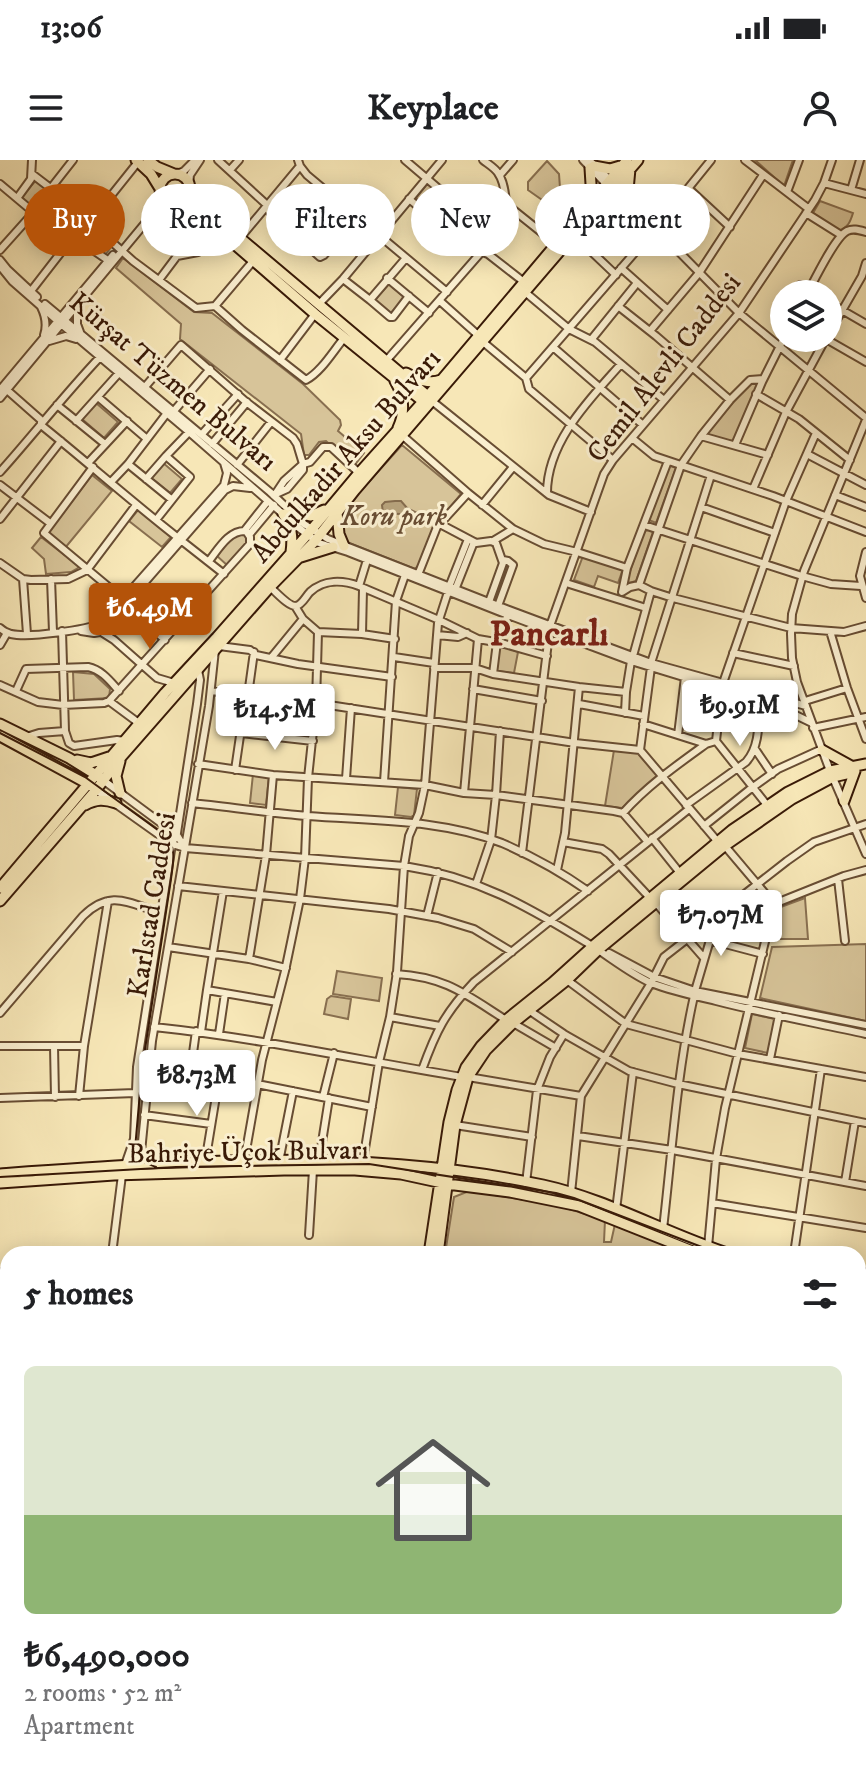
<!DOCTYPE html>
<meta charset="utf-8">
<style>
:root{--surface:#fff;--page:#f2f2f2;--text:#202124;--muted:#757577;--line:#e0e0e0;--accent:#b45309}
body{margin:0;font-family:"IM FELL DW Pica",serif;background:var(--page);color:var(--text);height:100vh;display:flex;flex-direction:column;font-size:30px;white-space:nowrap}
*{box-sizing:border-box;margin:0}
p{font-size:26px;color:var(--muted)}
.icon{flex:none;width:44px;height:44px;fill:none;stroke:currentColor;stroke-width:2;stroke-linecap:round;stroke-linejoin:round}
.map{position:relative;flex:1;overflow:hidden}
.details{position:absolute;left:0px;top:1086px;width:866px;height:536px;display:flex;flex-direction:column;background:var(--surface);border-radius:24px 24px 0 0;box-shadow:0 4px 20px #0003}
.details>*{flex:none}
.banner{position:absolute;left:24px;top:24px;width:818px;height:72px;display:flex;gap:16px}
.buttons{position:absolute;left:770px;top:120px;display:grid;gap:16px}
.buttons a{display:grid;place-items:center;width:72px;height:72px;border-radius:50%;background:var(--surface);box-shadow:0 4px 20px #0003;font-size:40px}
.price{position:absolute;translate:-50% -68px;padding:0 18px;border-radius:8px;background:#fff;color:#222;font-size:26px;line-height:52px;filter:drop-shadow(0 2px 4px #0008)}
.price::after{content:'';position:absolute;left:50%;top:48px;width:24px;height:18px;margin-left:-12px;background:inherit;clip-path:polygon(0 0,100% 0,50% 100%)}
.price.active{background:var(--accent);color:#fff}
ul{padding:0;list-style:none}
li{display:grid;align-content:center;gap:16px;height:424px;padding:0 24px}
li+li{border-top:2px solid var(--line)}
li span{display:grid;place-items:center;height:248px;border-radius:12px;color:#555}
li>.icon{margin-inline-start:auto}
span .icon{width:144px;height:144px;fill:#fffc;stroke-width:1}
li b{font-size:34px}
h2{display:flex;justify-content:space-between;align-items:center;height:96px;padding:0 24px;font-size:34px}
.tag{padding:0 28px;border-radius:36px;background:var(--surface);box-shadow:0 4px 20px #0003;font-size:28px;line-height:72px}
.tag.active{background:var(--accent);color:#fff}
.status{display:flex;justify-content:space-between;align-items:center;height:56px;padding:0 40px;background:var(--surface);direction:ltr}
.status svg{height:22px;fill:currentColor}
header{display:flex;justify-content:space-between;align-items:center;height:104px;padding:0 24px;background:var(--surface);font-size:36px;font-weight:700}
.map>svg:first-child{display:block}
</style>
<div class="status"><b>13:06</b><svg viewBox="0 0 49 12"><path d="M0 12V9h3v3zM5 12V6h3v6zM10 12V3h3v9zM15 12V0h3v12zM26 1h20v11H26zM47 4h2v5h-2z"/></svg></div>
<header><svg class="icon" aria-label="menu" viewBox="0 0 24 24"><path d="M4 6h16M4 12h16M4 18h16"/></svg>Keyplace<svg class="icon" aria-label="person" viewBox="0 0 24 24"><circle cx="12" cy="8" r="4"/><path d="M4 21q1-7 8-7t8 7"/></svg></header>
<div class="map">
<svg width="866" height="1622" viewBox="0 0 866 1622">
<rect width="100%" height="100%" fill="#f7e7b7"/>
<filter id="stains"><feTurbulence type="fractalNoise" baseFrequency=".0025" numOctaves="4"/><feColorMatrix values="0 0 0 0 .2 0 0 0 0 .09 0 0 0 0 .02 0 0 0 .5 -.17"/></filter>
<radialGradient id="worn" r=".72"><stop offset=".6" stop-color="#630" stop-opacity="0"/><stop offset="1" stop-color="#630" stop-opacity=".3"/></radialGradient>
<!-- green -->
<path fill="#d7c499" stroke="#886f50" stroke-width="2" d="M755,0H793L784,26Z
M547,1L559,14L560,28L545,42L528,30V22Z
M36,20L112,86L105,95L79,77L69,80L21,38Z
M428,23L454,46L441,61L416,38Z
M318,29L327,36L313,52L314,59L335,77L322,93L289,62Z
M820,41L853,53C850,63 848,67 838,71L813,53Z
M123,98L194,152L212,153L303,224L340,260L341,265L338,271L364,293L354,306L326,281L319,282L309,295H304L301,274L180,179L181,164L116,108Z
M389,124L405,138L389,155L373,142Z
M751,221L759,223L734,279L732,281L709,277L707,273Z
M96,243L118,262L104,278L82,259Z
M402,285L461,334L436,364L419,405L415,409L344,381L340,354Z
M162,302L182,319L170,333L150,317Z
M669,305L676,308L656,363L649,360Z
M92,315L112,331L65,388L48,373Z
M138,350L171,377L162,387L129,361Z
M645,368L653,372L636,421L629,423L627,420Z
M242,372L247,375L246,384L228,406L217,396L232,377Z
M41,377L79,406L78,408L71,412L46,414L44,399L32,388Z
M583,396L623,409L618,423L598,416L594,427L574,420Z
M498,484L518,492L514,513L495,511Z
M73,512L94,514L110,529L109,538L74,540Z
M614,590L638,592L658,616L622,648L605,646Z
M253,614L269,616L266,645L250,643Z
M398,627L417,629L414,655L411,657L395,655Z
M805,738L808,779H770L778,748Z
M866,784V861L760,838L772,787Z
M337,811L382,818L379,841L333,834Z
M331,836L351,839L348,859L324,854L327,839Z
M752,854L775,859L768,893L745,888Z
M469,1031L556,1045L605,1060L604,1082H611L615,1064L691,1094H445L454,1037Z
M858,1224L866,1240V1376L858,1375Z"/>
<!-- water -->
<path fill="#b6a17b" stroke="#846b4d" stroke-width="2" d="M395,341H401L407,348L421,355L423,361L421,364L413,365L400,354L383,353L382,345L385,342Z"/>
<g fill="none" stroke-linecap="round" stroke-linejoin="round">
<!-- stream -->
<path stroke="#846b4d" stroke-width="2" d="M0,1108L8,1114
M858,1341L866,1342"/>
<defs>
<path id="minor" d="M218,0L267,45L269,51L320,97L324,95L339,78
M298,0L300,6L307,15L447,132
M405,0L459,46L442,66
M583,0L606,24L639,51L739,153L866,258
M589,0L630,39
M745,0L809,49
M230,10L239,0
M32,14L62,37L133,101L196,148L215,146L254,100
M177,14L184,11L195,0
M500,15L513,0
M824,23L866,34
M0,24L69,82L80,81L109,101
M189,27L190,15L200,0
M51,28L73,0
M689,29L730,67
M851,30L860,0
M787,32L799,0
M332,35L317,51L316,58L362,95
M18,37L31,19L32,0
M409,39L442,66L473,88L488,94L524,122
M506,44L556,84
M149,53L158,38L160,31
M806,53L841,75
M90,62L138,2
M574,75L616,115
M240,78L300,6
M0,90L34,52
M406,98L370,140L390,157H393L409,136
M0,100L8,110L37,137
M0,106L12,121L61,164L189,272L299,368L319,383L348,392L508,455L631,501L775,545L812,563
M621,108L668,150
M387,118L429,153
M343,119L370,140
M159,120L177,96L198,92L214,67
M800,125L815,134
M31,131L69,82
M525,132L569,169L595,182L664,240
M807,134C814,121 835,77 847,71C853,68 859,70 866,72
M440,141L479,176
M828,142L866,164
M45,144L270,332L304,364L328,379L509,450L651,503L806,546
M77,144V164L80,172
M318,145L343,119L442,0
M215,146L242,170L306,220C322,211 333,191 345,177
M618,146L656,176L730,240
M41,147C45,155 47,166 44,175
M650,171L699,113L763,15
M828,175L862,116L866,103
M826,179L866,202
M591,180L637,123
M49,181L66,176L76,179
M483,182L526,218L529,229L613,300
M553,187L643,265
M280,200L315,154
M386,201L505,65C508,52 506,24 498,13C495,8 488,4 483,0
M526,218L656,68L711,0
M144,228L181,185L245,241L293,278L297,284L303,304L284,321L274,336
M0,230L113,95
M7,230L41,260V265C87,302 131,341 177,377
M756,234L799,259L850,300
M98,237L147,279
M0,238L156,50L172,44
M432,241L549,335L591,352
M57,245L105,284
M173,252L210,209
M866,260L804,411L792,454L791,474L792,498L797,522L830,611L866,694
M76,261L119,213
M202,274L238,234
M403,276L468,333L513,369L544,384L577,392L627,408
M701,276L768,295
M632,278L654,296L773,336L866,372
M212,284L247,242
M735,285L762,222L784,178
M807,294L866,325
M668,301L627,408L622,432L630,427L639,425L681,305L701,276L730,240L750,220L763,219
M88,303L127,261
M128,304L171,339
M237,305L271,262
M93,307L44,373L123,439
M0,312C34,274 65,234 100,197
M146,319L166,296L189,272
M111,322L128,304L167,253
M0,325L50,363
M753,329L786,252L826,178
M547,333C547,282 589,240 621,204
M276,334L287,329L303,310V304L310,302L323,287H331L359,313
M835,335L866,347
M482,345L513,307
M701,347L775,373
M0,359L61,281
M156,360L190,317L166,296
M440,364L476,383L491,381L496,383L503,403L489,442
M644,365L802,416L831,424L861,426
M245,370L268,341
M249,375L274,345
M182,381L224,414
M493,381L513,369
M866,392L860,416L866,438
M0,403L23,419L31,420L68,419L87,410L136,345
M418,415L437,367L468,333
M23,419L27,474
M51,419L53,472
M566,423L646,448
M639,425L651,431L673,438L791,468L844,472L866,466
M359,426L439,460L478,479L501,483L547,496
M270,427C276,432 289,447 296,446C302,445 306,436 310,432C324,419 343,420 359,426L367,400
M449,427L468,379
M455,430L474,382
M125,445L165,480
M295,446L303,459L318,472L362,474L395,479
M498,446L513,405L508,401L503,400
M0,468C5,472 5,472 11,474C29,478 86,470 102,463L224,325L227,313L224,303
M81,471L94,473L106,471L125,445L225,330L233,326L250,328
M830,471L847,528L866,579
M103,473L114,480L157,518L174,523
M362,474L363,429
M437,475L458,477L467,473
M0,485L7,473
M219,486L250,490L256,495L298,504L392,517
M733,493L794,506
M633,496L651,431
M394,497L434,503
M271,498L303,459
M651,503L711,315
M434,508H475L493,514L579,527L626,532
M493,514L497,482L508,455
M723,523L786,341L816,273
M0,525L38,542L63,545L104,543L109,541L250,384V377L246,371C229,370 219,388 209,401
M722,528L716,581L767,645
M473,529L542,541
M16,531L26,509L88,507C102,510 110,521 119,531
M211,531L316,543L575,583L640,590L718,682
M248,535L254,492
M784,540L792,533L797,522
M109,541L140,564
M805,541L847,528
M579,544L644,556
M625,553L626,532L631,501
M643,564L706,584L716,581
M813,568L866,557
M65,571L69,583L74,586L117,580L126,581
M241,573L313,581
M678,575L685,517
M26,577L39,573L65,571L62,471
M755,589L772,614
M640,590L651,507
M198,604L273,615L425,625L464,633L496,635L614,651L623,653L648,682
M235,610L246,535
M346,619L351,548
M103,620L177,675L185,688
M384,622L396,441L405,415
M96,630L172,684L185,688L404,706C477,717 527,746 589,784C610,797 629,813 651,823C672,831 695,836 716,841C766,854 816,863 866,874
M464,633L478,479
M192,643C230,647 269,653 308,656C372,661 441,659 502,683C532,696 561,712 588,731
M686,645L746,602C761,585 758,561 759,540
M623,653C647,626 677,605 706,584
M704,666L749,630L778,609L822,589
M652,678L680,713
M563,682L602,689L609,694L650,738
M522,693L550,466L604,314L613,300L739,153L815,40L824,23L832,0
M557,710L565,673L579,527
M838,719L845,781
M476,724L491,680L496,635L500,571
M178,726L389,749L438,758L474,769L512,792
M223,731L207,830L277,842
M656,743L704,798
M774,744L844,716L866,710
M427,756L438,712
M168,787L249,799L286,808
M609,793L654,817L695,831L866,865
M249,799L266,695L273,615
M396,814C446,817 465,834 506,860
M567,820L626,864L738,894L866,917
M695,831L710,780L763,794
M530,851L564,874L629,911L678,924L866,963
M0,853L83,756C111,729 128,743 161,753
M390,857L440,866
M513,863L556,888
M154,867C258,878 359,900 462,917
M201,872L207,830
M219,874L225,833
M0,886H84
M54,886L55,937
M770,899L779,855
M422,910C436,871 445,853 474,822L689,649
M190,913L257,924L372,947
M190,915L196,871
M468,917L581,936
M147,918L218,927
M79,936L84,886L108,741
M323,937L334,893
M0,938L135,933
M144,955L211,964
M455,965L532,977
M578,976L672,990L866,1026
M319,1001L329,938
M363,1001L379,902L390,857L397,812L404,706L409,676L419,653L425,625L438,463L448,432
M244,1002L262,900L285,811L300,739L305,698L308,618L316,543L318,472
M279,1002L293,931
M205,1003L219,918
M151,1004L141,992L152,881L209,546L215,490
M125,1005L134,979L137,907L172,684L177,673L197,544L200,520L198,510
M845,1022L855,961
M526,1023L537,930L550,897L564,874
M571,1033L581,936L651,823L664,797L787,701L814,682L866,664
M712,1043L866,1068
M616,1050L633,912
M663,1069C672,991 677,912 694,836
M309,1075L313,1010
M708,1087L716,999L725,948L774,744L725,686
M112,1094L122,1015
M794,1094L821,909
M0,1139L6,1129L8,1130
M0,1185L8,1186
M0,1229L8,1230
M858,1298L866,1301
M0,1313L8,1254
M0,1318L8,1320
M0,1334H8
M858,1381H866
M858,1427H866
M858,1472L866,1473
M0,1517L8,1515
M2,1544L8,1573
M0,1588L8,1587
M0,1608L8,1607
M20,1614L25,1622
M34,1614L37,1622
M119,1614L134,1622
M191,1614L207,1622
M372,1614L374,1622
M0,1618L3,1622
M72,1622L74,1614
M164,1622L167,1614
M238,1622L239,1614
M273,1622L274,1614
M306,1622L308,1614
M329,1622L331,1614
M359,1622L361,1614"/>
<path id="major" d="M136,0L151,14L159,27
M148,0L157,7L174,14
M594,6L610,9L620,6
M590,8L592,40
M630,9L628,30L632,41
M160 29a15 15 0 1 1 30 0a15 15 0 1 1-30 0Z
M189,30L195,40L430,238
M181,42L210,63L315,154L425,243
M602,44L616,39L628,43
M406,213C417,219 429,225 441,220
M395,221C404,236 405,253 398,268
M289,351L311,356L324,350
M337,352L339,374L344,386
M283,354C292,367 293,377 291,392
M301,397L333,387
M0,564L69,598L101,618
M0,576L92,626
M822,590L851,606
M77,600L91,603L109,597
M120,633L116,616L120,601
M844,641L855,611
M85,645C96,639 104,639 116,643
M0,728L165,533L217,477L307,375L359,313L428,236L627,0
M0,741L96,630L122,596L270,427L315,381L355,330L638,0
M0,1014C180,1001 365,987 543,1025C607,1039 667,1074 730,1094
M0,1023L114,1015L284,1010H355L401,1014L447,1024L510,1032L579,1046L700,1094
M429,1094L449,962L457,930L466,907L481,886L506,860L552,823L593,786L732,670L788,632L830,611L866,604
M438,1094L455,965L468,917L486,890L512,864L567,820L598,790L723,687L792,639L833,617L846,614
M858,1113L866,1114
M858,1123L866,1126
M0,1483L8,1482
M0,1491L8,1489
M858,1521H866
M378,1614L381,1622"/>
</defs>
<!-- minor casing -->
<use href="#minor" stroke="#684d33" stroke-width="10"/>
<!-- major casing -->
<use href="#major" stroke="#391a07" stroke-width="13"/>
<!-- minor -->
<use href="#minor" stroke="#faefd0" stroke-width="6"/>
<!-- major -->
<use href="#major" stroke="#f7e7b7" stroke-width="9"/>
<!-- tram -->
<path stroke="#391a07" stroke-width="2" d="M0,573L85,617L166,676C177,689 173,702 171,719L142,909L135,989L142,1001L156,1007
M0,1017L176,1007L369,1004L556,1033L574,1038L720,1094
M858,1120L866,1122"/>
</g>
<g text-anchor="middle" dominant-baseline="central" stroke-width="6" stroke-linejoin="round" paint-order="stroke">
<!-- street labels -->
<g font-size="28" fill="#391a07" stroke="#faefd0">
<text transform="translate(664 208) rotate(-52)">Cemil Alevli Caddesi</text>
<text transform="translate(173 222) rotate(40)">Kürşat Tüzmen Bulvarı</text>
<text transform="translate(346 296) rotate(-49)">Abdulkadir Aksu Bulvarı</text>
<text transform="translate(152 745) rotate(-81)">Karlstad Caddesi</text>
<text transform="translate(248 992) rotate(-1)">Bahriye Üçok Bulvarı</text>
</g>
<!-- park labels -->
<g font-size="28" font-style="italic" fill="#684d33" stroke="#faefd0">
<text x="394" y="356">Koru park</text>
</g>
<!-- district labels -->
<g font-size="36" font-weight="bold" fill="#7a1f14" stroke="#faefd0">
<text x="549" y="474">Pancarlı</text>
</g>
</g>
<rect width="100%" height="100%" filter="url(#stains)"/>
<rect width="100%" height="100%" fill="url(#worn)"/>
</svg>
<div class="buttons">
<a><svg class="icon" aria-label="layers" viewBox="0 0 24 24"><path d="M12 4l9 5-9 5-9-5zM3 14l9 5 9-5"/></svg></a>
</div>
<b class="price active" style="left:150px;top:491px">₺6.49M</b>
<b class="price" style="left:740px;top:588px">₺9.91M</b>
<b class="price" style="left:275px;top:592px">₺14.5M</b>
<b class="price" style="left:721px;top:798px">₺7.07M</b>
<b class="price" style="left:197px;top:958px">₺8.73M</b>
<div class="banner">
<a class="tag active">Buy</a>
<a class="tag">Rent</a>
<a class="tag">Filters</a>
<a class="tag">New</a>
<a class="tag">Apartment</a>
</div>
<section class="details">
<h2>5 homes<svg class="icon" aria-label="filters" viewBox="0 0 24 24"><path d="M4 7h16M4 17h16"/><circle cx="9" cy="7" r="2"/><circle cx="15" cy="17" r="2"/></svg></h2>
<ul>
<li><span style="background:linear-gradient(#dfe7d0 60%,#8fb573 0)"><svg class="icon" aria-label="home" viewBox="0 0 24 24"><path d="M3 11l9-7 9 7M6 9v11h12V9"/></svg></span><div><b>₺6,490,000</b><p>2 rooms · 52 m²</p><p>Apartment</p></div></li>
</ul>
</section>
</div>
